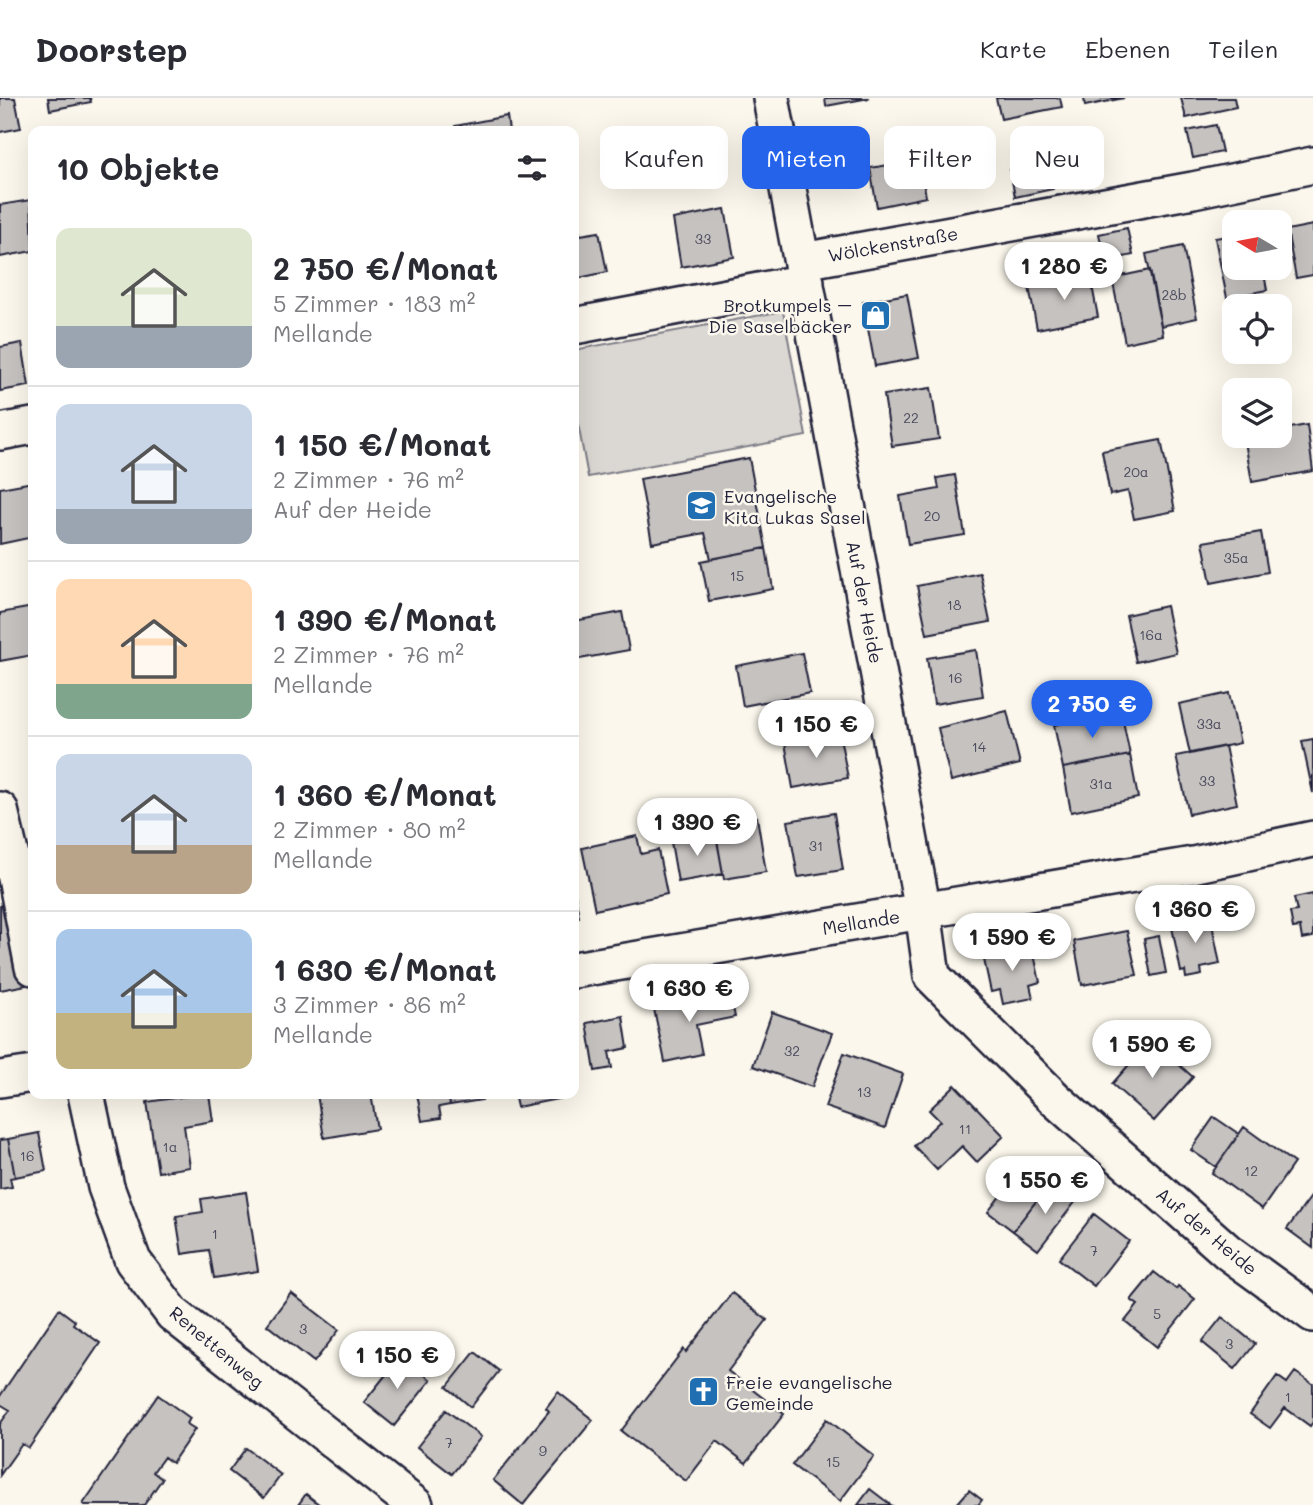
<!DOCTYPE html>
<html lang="de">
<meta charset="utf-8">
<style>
:root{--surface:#fff;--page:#f2f2f3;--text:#2b2b33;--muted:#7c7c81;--line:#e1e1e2;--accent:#2563eb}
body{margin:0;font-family:Mali,sans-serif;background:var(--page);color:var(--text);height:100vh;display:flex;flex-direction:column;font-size:26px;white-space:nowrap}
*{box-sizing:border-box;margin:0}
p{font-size:23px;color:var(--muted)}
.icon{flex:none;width:38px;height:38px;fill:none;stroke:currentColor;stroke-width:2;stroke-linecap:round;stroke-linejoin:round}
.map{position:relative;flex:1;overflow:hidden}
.details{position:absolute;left:28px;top:28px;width:551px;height:973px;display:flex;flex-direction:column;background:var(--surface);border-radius:14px;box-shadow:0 7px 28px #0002}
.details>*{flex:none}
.guide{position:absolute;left:600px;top:28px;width:607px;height:63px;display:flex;gap:14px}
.needle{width:46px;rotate:280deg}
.controls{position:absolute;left:1222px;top:112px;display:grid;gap:14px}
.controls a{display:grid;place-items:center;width:70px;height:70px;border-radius:14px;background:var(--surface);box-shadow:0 7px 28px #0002;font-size:35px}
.price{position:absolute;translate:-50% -60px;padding:0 16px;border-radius:24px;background:#fff;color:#222;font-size:23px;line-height:46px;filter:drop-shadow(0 2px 4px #0008)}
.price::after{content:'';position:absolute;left:50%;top:42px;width:21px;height:16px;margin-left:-10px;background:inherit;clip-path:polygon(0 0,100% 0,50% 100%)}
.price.selected{background:var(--accent);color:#fff}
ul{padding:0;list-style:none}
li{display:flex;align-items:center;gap:21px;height:175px;padding:0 28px}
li+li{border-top:2px solid var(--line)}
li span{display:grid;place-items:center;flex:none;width:196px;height:140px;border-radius:14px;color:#555}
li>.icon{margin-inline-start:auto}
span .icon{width:84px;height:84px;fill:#fffc;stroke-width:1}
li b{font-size:30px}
h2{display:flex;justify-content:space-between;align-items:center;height:84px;padding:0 28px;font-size:30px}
.chip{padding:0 24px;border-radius:14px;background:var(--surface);box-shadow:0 7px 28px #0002;font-size:24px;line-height:63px}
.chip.selected{background:var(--accent);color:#fff}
header{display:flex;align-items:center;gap:42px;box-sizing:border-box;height:98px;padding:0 35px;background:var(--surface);border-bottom:2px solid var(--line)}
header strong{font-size:33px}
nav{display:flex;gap:38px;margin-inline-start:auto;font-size:24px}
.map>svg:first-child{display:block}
</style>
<header>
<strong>Doorstep</strong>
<nav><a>Karte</a><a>Ebenen</a><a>Teilen</a></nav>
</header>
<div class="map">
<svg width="1313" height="1407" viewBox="0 0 1313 1407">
<rect width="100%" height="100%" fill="#fbf7ec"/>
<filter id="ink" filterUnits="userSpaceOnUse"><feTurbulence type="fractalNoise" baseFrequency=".0143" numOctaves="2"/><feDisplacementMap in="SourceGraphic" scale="14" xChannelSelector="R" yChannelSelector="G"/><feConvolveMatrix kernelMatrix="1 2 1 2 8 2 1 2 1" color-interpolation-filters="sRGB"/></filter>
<g filter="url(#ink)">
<!-- green -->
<path fill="#dbd8d3" stroke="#7e7d87" stroke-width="2" d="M783,213L806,338L588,379L574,304V252Z"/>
<!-- building -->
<path fill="#c6c2c0" stroke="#22223b" stroke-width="2" d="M0,0H15L21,30L0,34Z
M48,0H90L91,4L50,12Z
M825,0H869L826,8Z
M996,0H1060L1062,9L1001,21Z
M1084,0H1124L1085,8Z
M1181,0H1234L1236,9L1186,20Z
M507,18L509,33H456L455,28Z
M1216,27L1222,54L1193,60L1187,33Z
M920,62L926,99L877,109L870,70Z
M1048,64L1053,91L1015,99L1010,72Z
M31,102L33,153L0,159V107Z
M574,107L580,137L599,134L607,174L574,181Z
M725,111L734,159L681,169L673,121Z
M1313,127V177L1296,180L1287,132Z
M1127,130L1133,157L1105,163L1099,136Z
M1234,137V170H1263L1267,192L1227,200L1215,140Z
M1183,148L1197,220L1161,228L1146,156Z
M1150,172L1163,237L1125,245L1112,180Z
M1090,177L1098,219L1037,231L1029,189Z
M907,196L919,260L875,268L863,204Z
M22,245L29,288L0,293V249Z
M931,290L939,341L892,348L884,297Z
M1307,327L1313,373L1252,384L1244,338H1279V332Z
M1161,342L1175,413L1134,421L1128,393L1110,397L1102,353Z
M749,360L766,450L711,461L705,435L652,445L640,381Z
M955,377L965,437L908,446L900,398L939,391L937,380Z
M33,384V439L0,446V390Z
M1261,434L1268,474L1211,485L1203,444Z
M766,450L773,491L709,503L701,463Z
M980,475L990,524L927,536L917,488Z
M1166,508L1176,555L1136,564L1126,517Z
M33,509V557L0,563V515Z
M622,514L629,552L574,562V523Z
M976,552L983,598L934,606L927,560Z
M802,555L810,595L743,608L736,568Z
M1229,595L1240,645L1190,656L1179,606Z
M1007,613L1020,666L951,683L938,630Z
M1121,613L1130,657L1063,670L1054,627Z
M839,634L848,680L793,690L785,645Z
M1313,641V695L1302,643Z
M1225,648L1237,706L1189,716L1176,658Z
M1130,657L1138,700L1071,714L1063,670Z
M834,715L843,772L798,779L788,723Z
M757,719L766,774L724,781L714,726Z
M716,736L723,776L678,784L671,744Z
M637,738L641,756L658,752L667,796L595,812L582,750Z
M574,790L579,819L574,820Z
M1313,796V839L1302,841L1300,829L1293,830L1290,814L1297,813L1294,800Z
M16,805L32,886L0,892V808Z
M1210,816L1220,866L1201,870L1202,877L1186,880L1185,873L1181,874L1171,824Z
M1127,833L1137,877L1082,887L1074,843Z
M1159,838L1166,875L1151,878L1144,841Z
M1032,847L1040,884L1030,887L1033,900L1003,906L1000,892L991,894L983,857Z
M730,895L735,919L696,927L702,956L665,964L654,911Z
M772,914L832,935L812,989L753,968Z
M623,918L628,950L609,954L612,970L595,973L587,925Z
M1151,942L1193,979L1154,1023L1112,986Z
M844,955L903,976L885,1030L825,1009Z
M955,987L1004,1038L977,1064L962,1048L937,1072L914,1048L940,1023L929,1012Z
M201,996H209L213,1023L184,1028L190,1069L158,1074L147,1004Z
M317,996H371L377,1031L324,1040Z
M417,996H448L450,1007L439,1009L441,1020L422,1023Z
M448,996H481L482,1002L450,1007Z
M514,996H562L563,1000L517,1009Z
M1214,1019L1239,1036L1216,1069L1191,1052Z
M1244,1029L1294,1065L1262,1111L1212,1075Z
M39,1035L46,1073L15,1079L8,1041Z
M8,1041L15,1079L10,1080L12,1089L0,1091V1042Z
M1026,1064L1051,1084L1013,1133L988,1114Z
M1051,1084L1076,1103L1038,1152L1013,1133Z
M246,1094L258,1173L214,1180L209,1152L182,1156L176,1118L203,1114L201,1101Z
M1313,1096V1150L1287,1131Z
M1094,1116L1129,1143L1094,1188L1059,1161Z
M1154,1174L1176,1191L1178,1188L1195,1201L1157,1249L1125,1223L1138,1207L1131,1202Z
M291,1195L339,1232L314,1264L267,1227Z
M732,1195L767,1222L728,1273L784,1316L746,1365L717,1343L686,1383L621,1333L684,1251L686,1254Z
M59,1211L75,1223L73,1226L100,1245L29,1350L22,1346L0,1377V1326L10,1312L0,1306V1298Z
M1222,1219L1255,1246L1235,1271L1202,1244Z
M475,1254L499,1273L471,1309L447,1289Z
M401,1258L431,1282L394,1328L364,1304Z
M1295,1274L1313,1286V1324L1310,1328L1285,1310L1270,1330L1250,1316L1277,1278L1287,1285Z
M558,1294L593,1322L523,1407L493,1382L549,1313L546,1310Z
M158,1297L190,1320L187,1326L195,1331L172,1365L164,1359L153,1374L162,1381L144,1407H85L83,1406Z
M446,1312L481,1339L452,1376L417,1349Z
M827,1321L874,1358L840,1403L792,1367Z
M246,1350L281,1377L264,1400L229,1373Z
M870,1391L891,1407H858Z
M969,1392L982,1402L978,1407H956Z
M306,1396L320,1407H298Z"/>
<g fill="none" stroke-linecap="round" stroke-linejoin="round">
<defs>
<path id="minor" d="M771,0L923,813L932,878L1055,1001L1228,1154L1313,1216
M803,163L1193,92L1313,67
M574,228L806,184
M0,334L33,328
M0,712L16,780L33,869
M574,872L1193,767L1313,741
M0,981L33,976
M86,996L106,1089L133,1163L173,1216L415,1407"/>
</defs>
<!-- minor casing -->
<use href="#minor" stroke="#22223b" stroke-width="40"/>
<!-- minor -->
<use href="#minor" stroke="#fbf7ec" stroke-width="35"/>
</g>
</g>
<!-- icons -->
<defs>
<symbol id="shop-square" viewBox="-11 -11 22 22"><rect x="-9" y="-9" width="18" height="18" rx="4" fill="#1f6fb2" stroke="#fbf7ec"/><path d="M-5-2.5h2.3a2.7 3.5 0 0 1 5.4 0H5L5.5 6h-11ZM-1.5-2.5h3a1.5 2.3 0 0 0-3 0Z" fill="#fff"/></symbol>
<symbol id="school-square" viewBox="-11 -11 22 22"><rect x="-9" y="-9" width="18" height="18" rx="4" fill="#1f6fb2" stroke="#fbf7ec"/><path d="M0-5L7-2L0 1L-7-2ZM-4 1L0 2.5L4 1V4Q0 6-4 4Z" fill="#fff"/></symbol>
<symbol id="church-square" viewBox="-11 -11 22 22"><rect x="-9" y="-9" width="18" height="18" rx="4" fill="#1f6fb2" stroke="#fbf7ec"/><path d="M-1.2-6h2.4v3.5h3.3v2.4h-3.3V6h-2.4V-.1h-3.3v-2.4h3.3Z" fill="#fff"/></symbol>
</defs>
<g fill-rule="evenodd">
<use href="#shop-square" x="858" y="200" width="35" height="35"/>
<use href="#school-square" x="684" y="390" width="35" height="35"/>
<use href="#church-square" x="686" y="1276" width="35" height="35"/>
</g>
<g text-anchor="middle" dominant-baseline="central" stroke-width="5" stroke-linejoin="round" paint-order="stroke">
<!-- number labels -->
<g font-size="14" fill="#4b4a5c">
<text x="703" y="140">33</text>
<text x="1174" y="196">28b</text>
<text x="911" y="319">22</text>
<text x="1136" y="373">20a</text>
<text x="932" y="417">20</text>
<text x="1236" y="459">35a</text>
<text x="737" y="477">15</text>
<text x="954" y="506">18</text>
<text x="1151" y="536">16a</text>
<text x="955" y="579">16</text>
<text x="1209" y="625">33a</text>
<text x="979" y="648">14</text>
<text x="1207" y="682">33</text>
<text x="1101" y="685">31a</text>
<text x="816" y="747">31</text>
<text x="792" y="952">32</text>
<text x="864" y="993">13</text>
<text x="965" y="1030">11</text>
<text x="170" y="1048">1a</text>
<text x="27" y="1057">16</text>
<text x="1251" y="1072">12</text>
<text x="215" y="1135">1</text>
<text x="1094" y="1152">7</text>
<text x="1157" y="1215">5</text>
<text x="303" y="1230">3</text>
<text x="1229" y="1245">3</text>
<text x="1288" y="1298">1</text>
<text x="449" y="1344">7</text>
<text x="543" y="1352">9</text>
<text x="833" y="1363">15</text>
</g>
<!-- street labels -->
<g font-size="18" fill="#22223b" stroke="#fbf7ec">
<text transform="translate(893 146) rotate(-10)">Wölckenstraße</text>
<text transform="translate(865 504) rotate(79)">Auf der Heide</text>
<text transform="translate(861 824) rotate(-9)">Mellande</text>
<text transform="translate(1207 1133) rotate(40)">Auf der Heide</text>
<text transform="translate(217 1249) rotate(40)">Renettenweg</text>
</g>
<!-- poi labels -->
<g font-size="18" fill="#22223b" stroke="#fbf7ec" text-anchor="start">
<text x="852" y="207" text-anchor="end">Brotkumpels –<tspan x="852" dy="21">Die Saselbäcker</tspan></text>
<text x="724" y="398">Evangelische<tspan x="724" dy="21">Kita Lukas Sasel</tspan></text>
<text x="726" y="1284">Freie evangelische<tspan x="726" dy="21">Gemeinde</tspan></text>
</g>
</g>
</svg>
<div class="controls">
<a><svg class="needle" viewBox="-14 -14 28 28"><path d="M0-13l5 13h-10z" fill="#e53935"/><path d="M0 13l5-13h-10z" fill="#7c7c81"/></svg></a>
<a><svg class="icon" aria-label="locate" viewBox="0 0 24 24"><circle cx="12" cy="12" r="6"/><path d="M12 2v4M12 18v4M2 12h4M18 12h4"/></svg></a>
<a><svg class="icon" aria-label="layers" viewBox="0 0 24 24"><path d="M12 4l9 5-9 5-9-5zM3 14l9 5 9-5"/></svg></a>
</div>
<b class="price" style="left:1064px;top:204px">1 280 €</b>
<b class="price selected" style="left:1092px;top:642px">2 750 €</b>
<b class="price" style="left:816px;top:662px">1 150 €</b>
<b class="price" style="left:697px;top:760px">1 390 €</b>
<b class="price" style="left:1195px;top:847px">1 360 €</b>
<b class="price" style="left:1012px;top:875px">1 590 €</b>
<b class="price" style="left:689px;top:926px">1 630 €</b>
<b class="price" style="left:1152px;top:982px">1 590 €</b>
<b class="price" style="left:1045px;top:1118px">1 550 €</b>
<b class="price" style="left:397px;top:1293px">1 150 €</b>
<div class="guide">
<a class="chip">Kaufen</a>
<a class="chip selected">Mieten</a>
<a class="chip">Filter</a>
<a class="chip">Neu</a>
</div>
<section class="details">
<h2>10 Objekte<svg class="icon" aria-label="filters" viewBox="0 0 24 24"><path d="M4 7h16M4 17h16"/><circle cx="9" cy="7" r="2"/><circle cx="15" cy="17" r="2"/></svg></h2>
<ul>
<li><span style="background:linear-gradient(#dfe7d0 70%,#9aa5b1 0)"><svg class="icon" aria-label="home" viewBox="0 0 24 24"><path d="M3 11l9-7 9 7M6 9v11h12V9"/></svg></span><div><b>2 750 €/Monat</b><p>5 Zimmer · 183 m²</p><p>Mellande</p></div></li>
<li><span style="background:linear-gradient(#c9d6e8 75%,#9aa5b1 0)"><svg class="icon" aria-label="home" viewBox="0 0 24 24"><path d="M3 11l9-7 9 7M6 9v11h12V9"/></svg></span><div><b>1 150 €/Monat</b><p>2 Zimmer · 76 m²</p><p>Auf der Heide</p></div></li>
<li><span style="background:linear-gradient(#ffd9b3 75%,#7fa58c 0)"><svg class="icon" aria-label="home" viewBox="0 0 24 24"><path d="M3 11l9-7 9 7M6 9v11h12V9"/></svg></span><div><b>1 390 €/Monat</b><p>2 Zimmer · 76 m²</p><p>Mellande</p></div></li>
<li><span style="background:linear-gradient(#c9d6e8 65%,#b9a48a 0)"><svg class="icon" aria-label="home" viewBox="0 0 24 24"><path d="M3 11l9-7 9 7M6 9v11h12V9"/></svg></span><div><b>1 360 €/Monat</b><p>2 Zimmer · 80 m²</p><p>Mellande</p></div></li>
<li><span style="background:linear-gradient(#a9c7e8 60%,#c2b280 0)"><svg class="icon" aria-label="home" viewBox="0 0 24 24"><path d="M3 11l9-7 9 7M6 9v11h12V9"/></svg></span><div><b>1 630 €/Monat</b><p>3 Zimmer · 86 m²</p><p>Mellande</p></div></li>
</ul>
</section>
</div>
